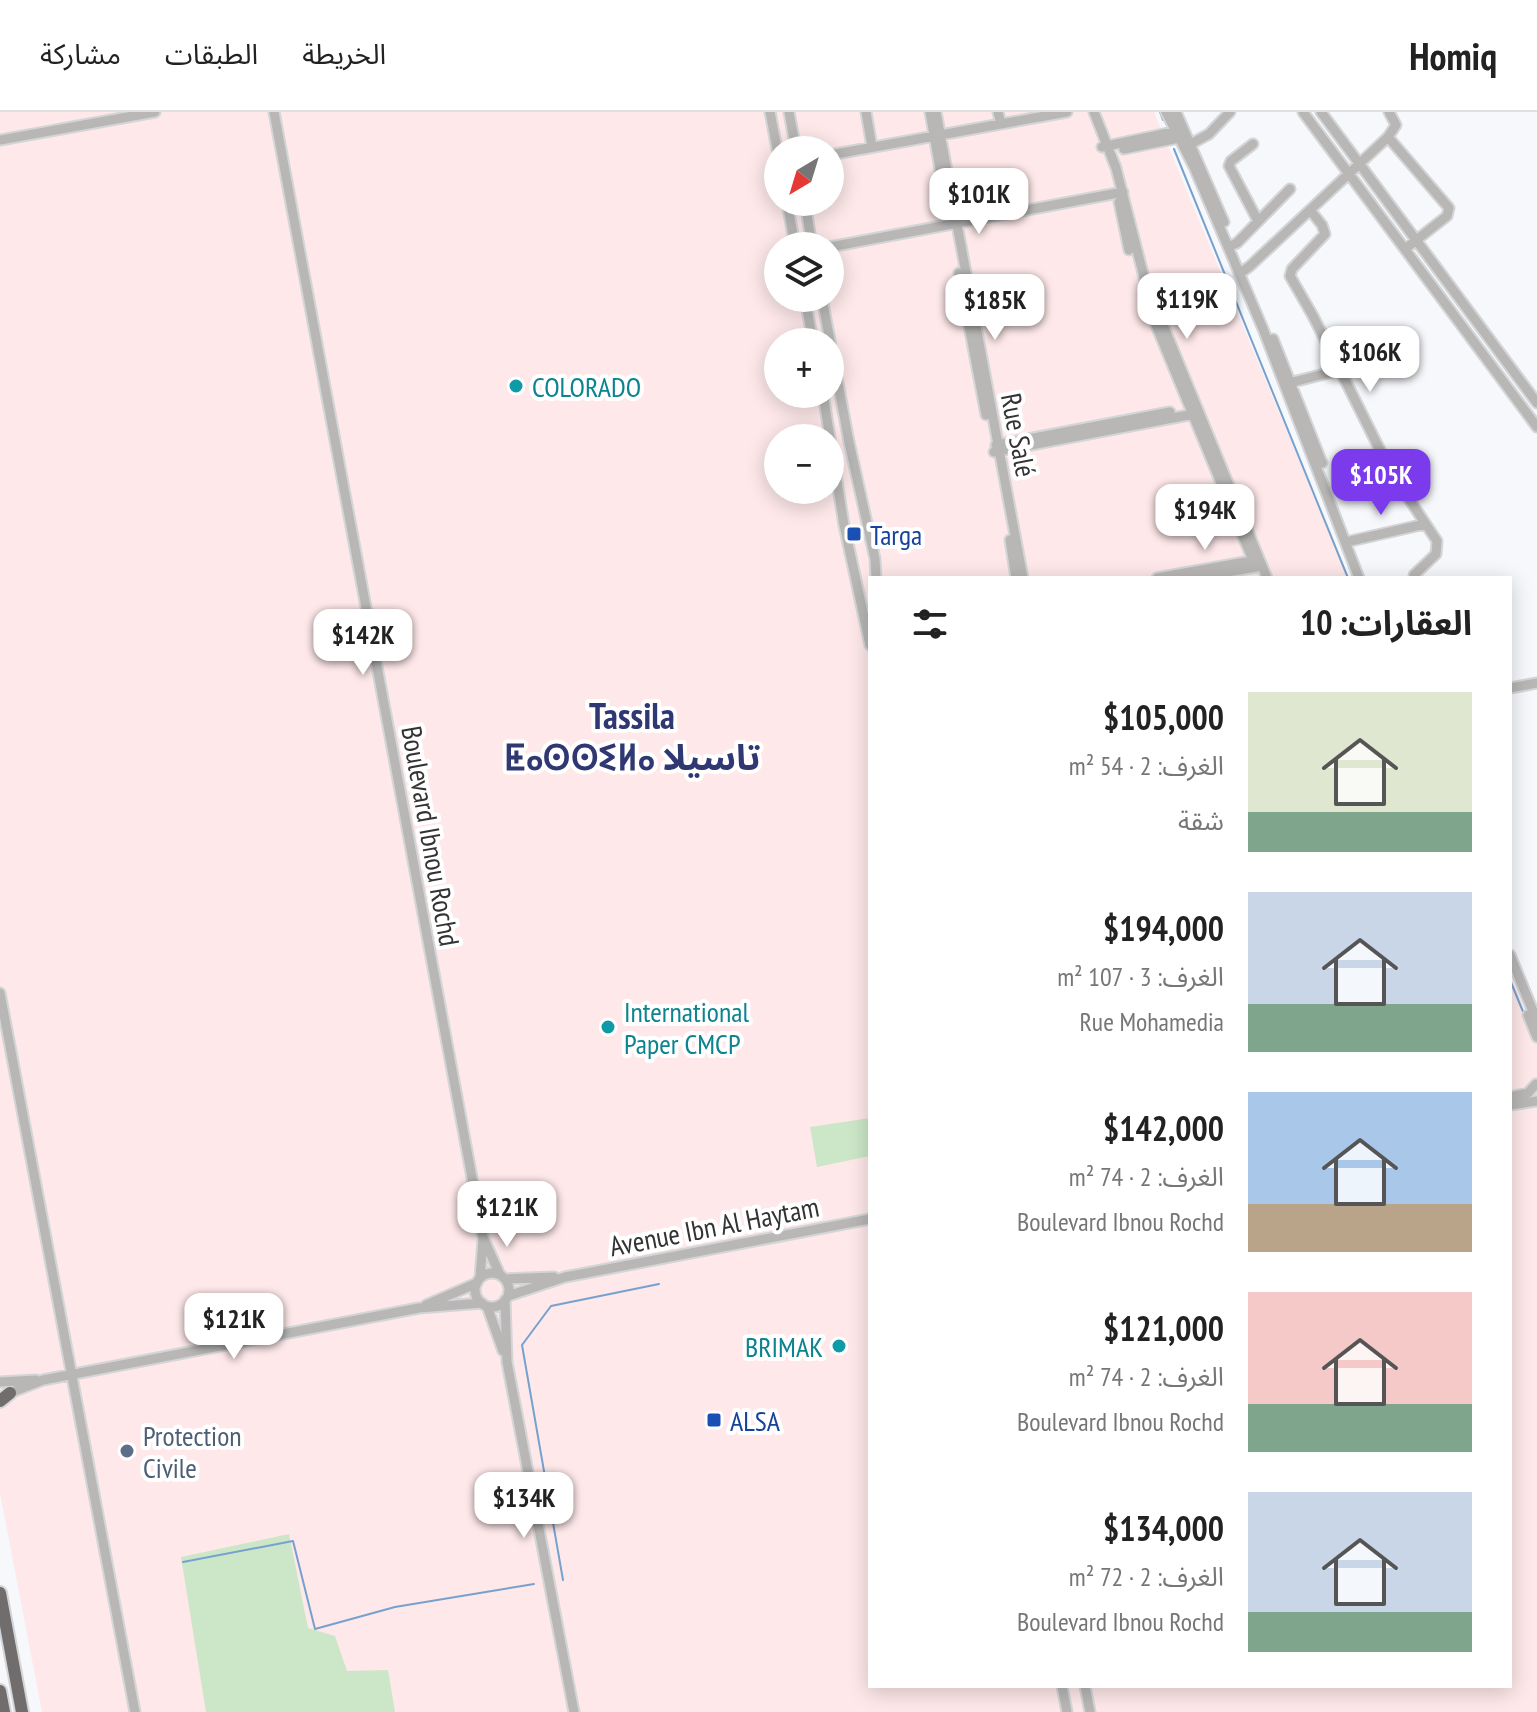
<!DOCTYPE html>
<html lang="ar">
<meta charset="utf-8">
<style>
:root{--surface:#fff;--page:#f2f2f2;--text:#222;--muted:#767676;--line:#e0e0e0;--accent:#7c3aed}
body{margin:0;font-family:"PT Sans Narrow","Noto Sans Arabic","Noto Sans Tifinagh",sans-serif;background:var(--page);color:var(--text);direction:rtl;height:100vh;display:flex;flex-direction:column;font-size:30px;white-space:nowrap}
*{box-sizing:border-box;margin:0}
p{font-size:26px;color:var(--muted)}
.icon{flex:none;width:44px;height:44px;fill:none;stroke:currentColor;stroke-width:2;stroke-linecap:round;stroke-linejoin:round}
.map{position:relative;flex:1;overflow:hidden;direction:ltr}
.panel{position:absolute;left:868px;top:464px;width:644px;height:1112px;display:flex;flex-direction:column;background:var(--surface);border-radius:0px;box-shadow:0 4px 20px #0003;direction:rtl}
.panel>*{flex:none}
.needle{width:52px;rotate:218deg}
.fabs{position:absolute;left:764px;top:24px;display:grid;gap:16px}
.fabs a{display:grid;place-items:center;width:80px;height:80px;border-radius:50%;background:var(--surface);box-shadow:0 4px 20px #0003;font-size:40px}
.price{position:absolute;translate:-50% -68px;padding:0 18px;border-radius:16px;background:#fff;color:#222;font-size:26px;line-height:52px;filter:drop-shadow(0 2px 4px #0008)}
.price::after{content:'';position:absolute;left:50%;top:48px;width:24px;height:18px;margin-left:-12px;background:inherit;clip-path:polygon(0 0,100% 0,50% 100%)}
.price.current{background:var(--accent);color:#fff}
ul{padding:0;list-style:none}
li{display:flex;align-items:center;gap:24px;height:200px;padding:0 40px}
li span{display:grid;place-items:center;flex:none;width:224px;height:160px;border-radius:0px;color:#555}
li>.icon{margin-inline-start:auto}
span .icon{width:96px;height:96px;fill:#fffc;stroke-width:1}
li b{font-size:34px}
h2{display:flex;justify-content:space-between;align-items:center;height:96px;padding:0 40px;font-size:34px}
header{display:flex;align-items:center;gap:48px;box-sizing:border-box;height:112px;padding:0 40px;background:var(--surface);border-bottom:2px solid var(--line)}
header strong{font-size:38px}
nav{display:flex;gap:44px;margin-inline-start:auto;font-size:28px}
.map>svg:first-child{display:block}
</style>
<header>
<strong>Homiq</strong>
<nav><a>الخريطة</a><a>الطبقات</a><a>مشاركة</a></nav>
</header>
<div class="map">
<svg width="1537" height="1600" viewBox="0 0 1537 1600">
<rect width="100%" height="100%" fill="#f6f8fb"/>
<!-- industrial -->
<path fill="#fee8e9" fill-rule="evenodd" d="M0,0H1154L1348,466H870V1574H1510V862L1537,928V1600H42L0,1381ZM778,38H830V90H778ZM778,134H830V186H778ZM778,230H830V282H778ZM778,326H830V378H778Z"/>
<!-- green -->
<path fill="#cce7c8" d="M870,1006V1044L817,1055L810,1015Z
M289,1422L308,1516L335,1524L347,1559L388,1558L395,1600H206L181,1445Z"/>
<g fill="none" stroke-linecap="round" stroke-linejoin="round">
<!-- stream -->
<path stroke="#76a1cf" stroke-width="2" d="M1160,0L1163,8
M1174,37L1348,466
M1510,868L1524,902
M183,1450L293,1429L315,1517L395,1495L534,1472
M563,1468L522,1233L551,1194L659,1172"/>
<defs>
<path id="minor" d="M274,0L483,1125L500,1163
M770,0L778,42
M789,0L796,38
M866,0L872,35
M930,0L948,103
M936,0L1023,466
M998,0L1001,12
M1094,0L1116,56L1145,169L1267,466
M1166,0L1194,55L1263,217L1359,466
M1176,0L1224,110
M1303,0L1537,315
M1321,0L1537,291
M1388,25L1449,96L1447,104L1405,137
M0,28L155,0
M1253,32L1231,49L1229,54L1258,109
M1187,34L1209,22L1230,0
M1102,35L1182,18
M1124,37L1184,25
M830,43L1067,0
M787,90L795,134
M805,90L812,134
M1119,90L1129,138
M1310,98L1322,113L1325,122L1292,157L1290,164L1313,204L1391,360L1437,429L1436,442L1414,463
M830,135L1123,80
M1228,135L1237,131L1290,77
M959,161L986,303
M1239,162L1250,154L1388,25L1396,13L1389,0
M805,186L813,230
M822,186L849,330L875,447L876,466
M1151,201L1252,446
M1273,227L1322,351
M1285,272L1340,258
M823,282L844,413L870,533
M996,333L1170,300
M994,340L1199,301
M1010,428L1016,466
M1346,430L1425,412
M1157,466L1256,448
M1194,466L1261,454
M1510,576L1537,571
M1510,843L1537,909
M0,881L135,1600
M1528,903L1537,925
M1510,985L1528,981L1536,972
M1510,993L1537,989
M475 1178a17 17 0 1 1 34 0a17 17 0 1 1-34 0Z
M480,1166L483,1128
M505,1167L554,1165
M508,1184L565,1165L870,1107
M505,1188L507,1250L574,1600
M426,1193L477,1171
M487,1194L503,1239
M0,1270L36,1268
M7,1282L43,1268L419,1196L482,1191
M1062,1574L1067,1600
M1085,1574L1090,1600"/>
<path id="highway" d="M0,1289L10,1281
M0,1481L22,1600
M0,1579L4,1600"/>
</defs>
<!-- minor casing -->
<use href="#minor" stroke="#d3d5d7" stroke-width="13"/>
<!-- highway casing -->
<use href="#highway" stroke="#d3d5d7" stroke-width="16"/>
<!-- minor -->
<use href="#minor" stroke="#b8b7b6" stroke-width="9"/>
<!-- highway -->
<use href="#highway" stroke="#716d6c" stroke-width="12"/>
</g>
<!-- markers -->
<g fill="#0f9aa8" stroke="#fff" stroke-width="3">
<circle cx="516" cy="274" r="8"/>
<circle cx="608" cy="915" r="8"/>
<circle cx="839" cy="1234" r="8"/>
</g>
<g fill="#1a4fb4" stroke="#fff" stroke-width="3">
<rect x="846" y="414" width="16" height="16" rx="4"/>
<rect x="706" y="1300" width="16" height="16" rx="4"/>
</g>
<circle fill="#5c6f8a" stroke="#fff" stroke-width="3" cx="127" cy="1339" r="8"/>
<g text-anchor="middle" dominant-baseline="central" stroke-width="8" stroke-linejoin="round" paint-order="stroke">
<!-- culture labels -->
<g font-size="28" fill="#0d838f" stroke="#fff" text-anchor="start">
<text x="532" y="274">COLORADO</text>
<text x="624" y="899">International<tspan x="624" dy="32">Paper CMCP</tspan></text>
<text x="823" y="1234" text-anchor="end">BRIMAK</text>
</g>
<!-- street labels -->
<g font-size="28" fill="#333335" stroke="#fff">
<text transform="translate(1019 323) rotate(79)">Rue Salé</text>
<text transform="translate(431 724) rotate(80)">Boulevard Ibnou Rochd</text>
<text transform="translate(714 1114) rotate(-11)">Avenue Ibn Al Haytam</text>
</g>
<!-- transit labels -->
<g font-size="28" fill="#164399" stroke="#fff" text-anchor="start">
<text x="870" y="422">Targa</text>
<text x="730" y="1308">ALSA</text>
</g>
<!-- service labels -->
<g font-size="28" fill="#4e5e75" stroke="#fff" text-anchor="start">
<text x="143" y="1323">Protection<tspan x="143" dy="32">Civile</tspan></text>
</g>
<!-- district labels -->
<g font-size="36" font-weight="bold" fill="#303873" stroke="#fff">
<text x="632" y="603">Tassila<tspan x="632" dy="41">ⵟⴰⵙⵙⵉⵍⴰ تاسيلا</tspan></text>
</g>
</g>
</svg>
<div class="fabs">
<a><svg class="needle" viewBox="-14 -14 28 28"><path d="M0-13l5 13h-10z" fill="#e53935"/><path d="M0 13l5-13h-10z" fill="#767676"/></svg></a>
<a><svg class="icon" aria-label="layers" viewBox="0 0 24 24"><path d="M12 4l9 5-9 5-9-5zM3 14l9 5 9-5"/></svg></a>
<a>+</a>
<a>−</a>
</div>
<b class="price" style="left:979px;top:124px">$101K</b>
<b class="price" style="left:1187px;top:229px">$119K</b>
<b class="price" style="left:995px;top:230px">$185K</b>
<b class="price" style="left:1370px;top:282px">$106K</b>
<b class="price current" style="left:1381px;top:405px">$105K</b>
<b class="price" style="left:1205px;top:440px">$194K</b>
<b class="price" style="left:363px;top:565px">$142K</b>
<b class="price" style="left:507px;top:1137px">$121K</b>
<b class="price" style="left:234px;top:1249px">$121K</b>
<b class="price" style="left:524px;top:1428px">$134K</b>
<section class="panel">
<h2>العقارات: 10<svg class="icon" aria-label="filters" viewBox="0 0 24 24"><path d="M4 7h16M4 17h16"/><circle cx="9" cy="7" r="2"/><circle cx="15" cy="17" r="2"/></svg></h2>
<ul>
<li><span style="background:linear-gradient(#dfe7d0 75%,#7fa58c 0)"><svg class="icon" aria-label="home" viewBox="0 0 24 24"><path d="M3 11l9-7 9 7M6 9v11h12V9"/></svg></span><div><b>$105,000</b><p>الغرف: 2 · 54 m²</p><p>شقة</p></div></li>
<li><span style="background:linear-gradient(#c9d6e8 70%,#7fa58c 0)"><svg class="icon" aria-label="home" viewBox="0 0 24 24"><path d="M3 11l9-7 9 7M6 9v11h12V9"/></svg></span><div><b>$194,000</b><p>الغرف: 3 · 107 m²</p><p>Rue Mohamedia</p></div></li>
<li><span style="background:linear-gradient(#a9c7e8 70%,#b9a48a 0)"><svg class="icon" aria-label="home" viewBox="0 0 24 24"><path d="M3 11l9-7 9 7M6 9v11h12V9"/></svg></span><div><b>$142,000</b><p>الغرف: 2 · 74 m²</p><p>Boulevard Ibnou Rochd</p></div></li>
<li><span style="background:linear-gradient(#f6c9c9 70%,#7fa58c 0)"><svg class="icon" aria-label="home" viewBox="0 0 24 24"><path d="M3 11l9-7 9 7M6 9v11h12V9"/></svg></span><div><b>$121,000</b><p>الغرف: 2 · 74 m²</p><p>Boulevard Ibnou Rochd</p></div></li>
<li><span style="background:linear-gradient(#c9d6e8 75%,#7fa58c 0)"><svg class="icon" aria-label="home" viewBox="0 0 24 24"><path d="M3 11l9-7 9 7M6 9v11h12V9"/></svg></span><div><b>$134,000</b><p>الغرف: 2 · 72 m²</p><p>Boulevard Ibnou Rochd</p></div></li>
</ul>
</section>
</div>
